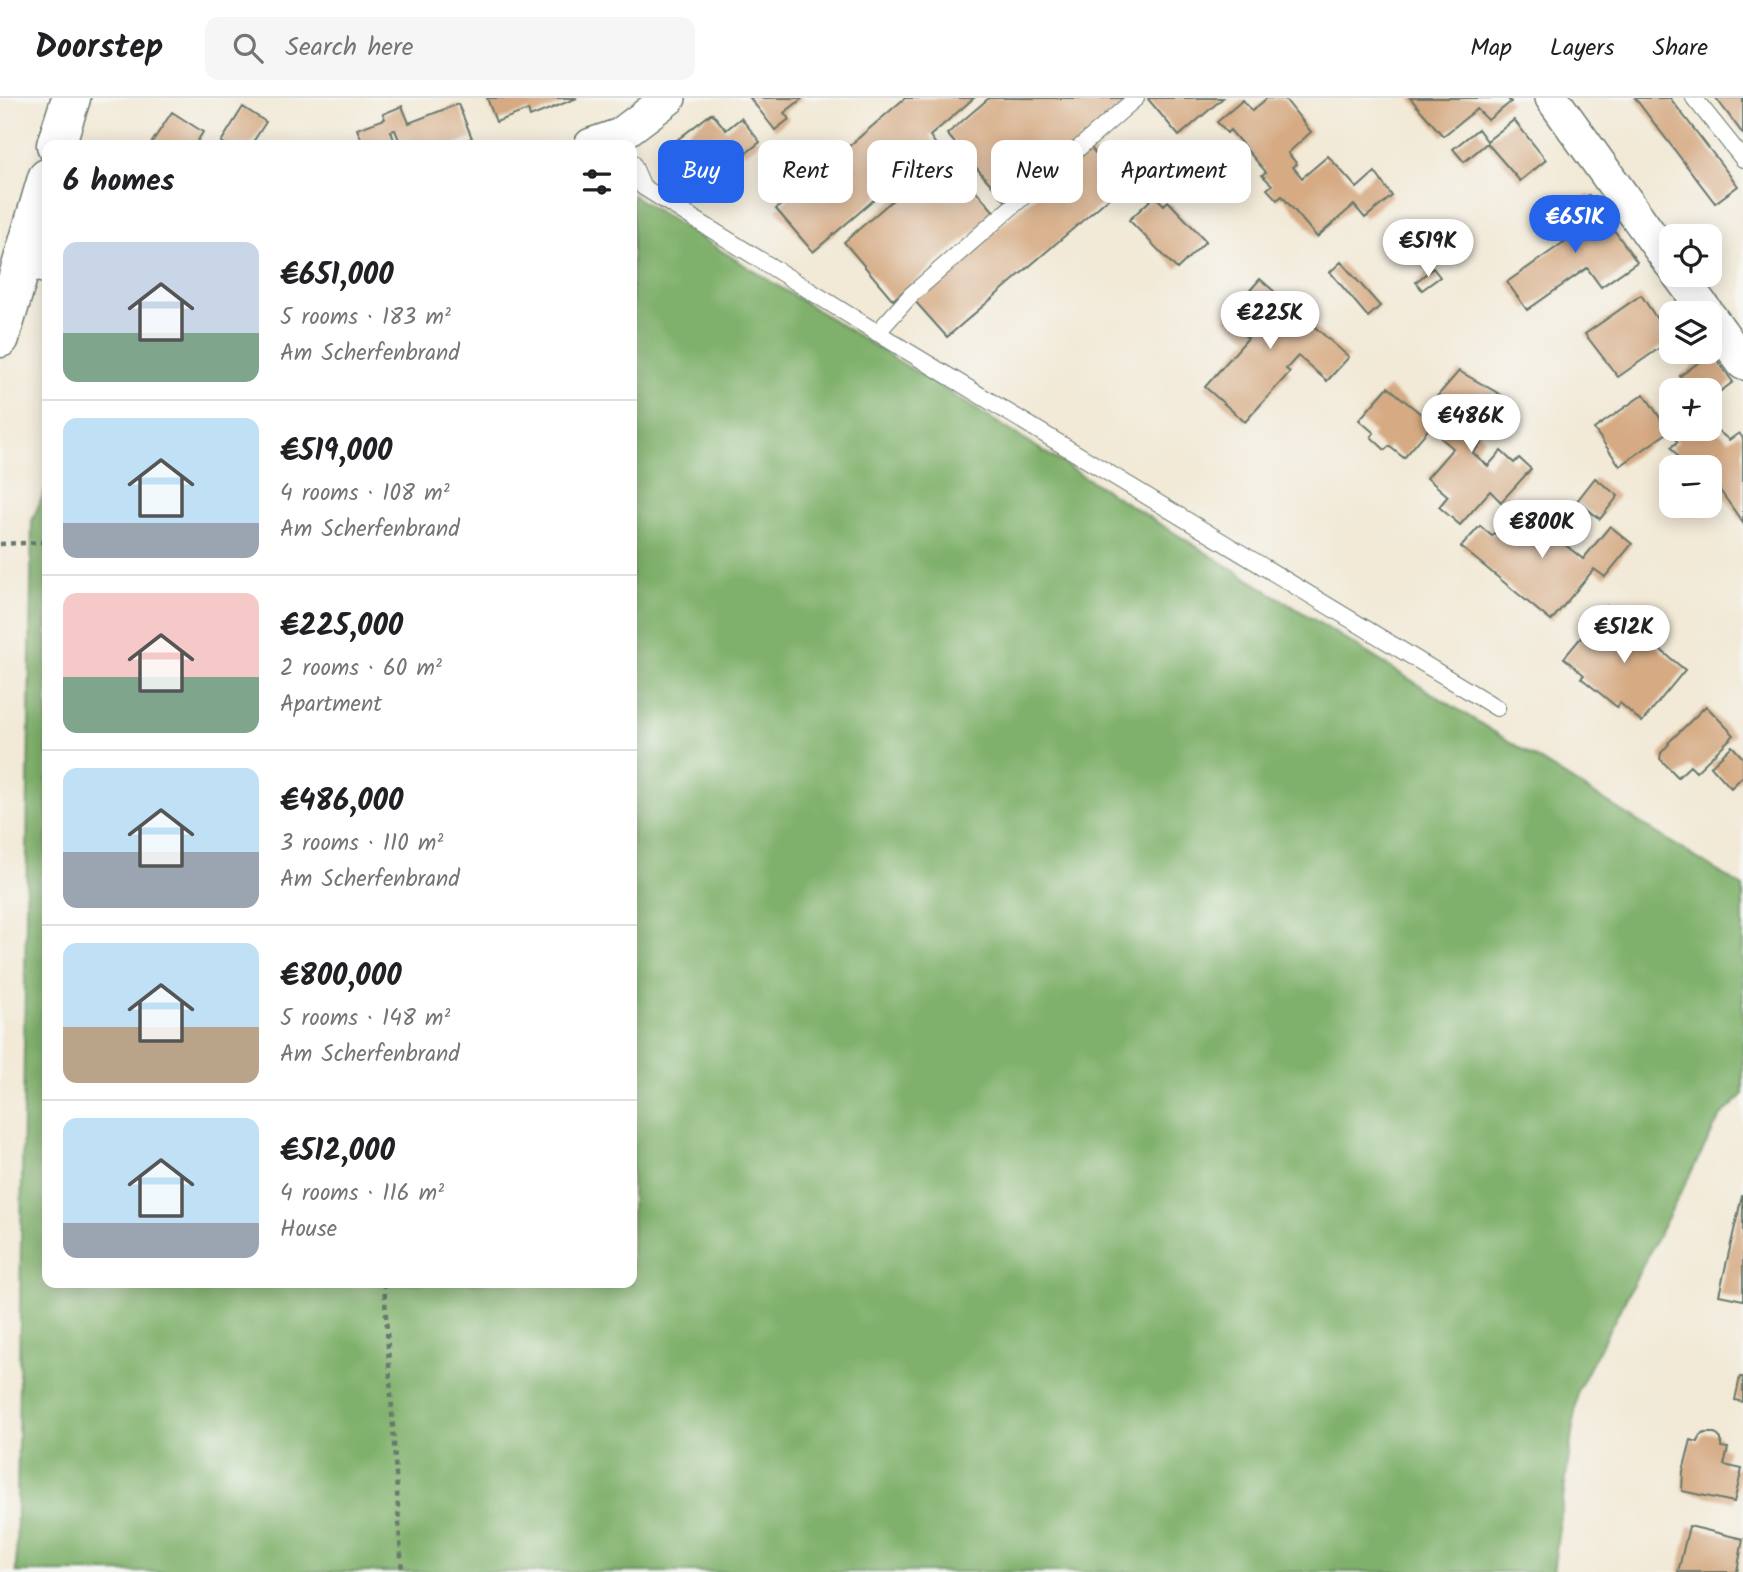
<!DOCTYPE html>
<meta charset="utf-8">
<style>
:root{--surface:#fff;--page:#f6f6f6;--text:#202124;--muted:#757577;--line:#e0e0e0;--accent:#2563eb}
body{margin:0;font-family:Kalam,sans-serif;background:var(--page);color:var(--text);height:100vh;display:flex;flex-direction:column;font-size:26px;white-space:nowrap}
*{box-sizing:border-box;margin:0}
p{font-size:23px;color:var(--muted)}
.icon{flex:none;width:38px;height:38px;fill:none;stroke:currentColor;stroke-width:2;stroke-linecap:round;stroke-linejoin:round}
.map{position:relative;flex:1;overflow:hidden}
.side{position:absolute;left:42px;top:42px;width:595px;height:1148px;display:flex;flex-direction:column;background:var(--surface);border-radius:14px;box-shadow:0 4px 18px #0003}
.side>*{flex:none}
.top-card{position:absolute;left:658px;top:42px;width:665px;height:63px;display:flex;gap:14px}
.fabs{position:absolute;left:1659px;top:126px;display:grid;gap:14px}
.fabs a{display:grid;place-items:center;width:63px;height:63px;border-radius:14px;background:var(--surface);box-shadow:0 4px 18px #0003;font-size:35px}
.price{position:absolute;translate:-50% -60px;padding:0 16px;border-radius:24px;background:#fff;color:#222;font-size:23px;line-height:46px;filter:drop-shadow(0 2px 4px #0008)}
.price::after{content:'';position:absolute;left:50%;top:42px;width:21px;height:16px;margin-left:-10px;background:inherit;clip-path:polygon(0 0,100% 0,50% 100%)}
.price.selected{background:var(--accent);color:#fff}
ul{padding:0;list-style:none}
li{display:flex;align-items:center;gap:21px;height:175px;padding:0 21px}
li+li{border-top:2px solid var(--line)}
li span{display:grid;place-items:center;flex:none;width:196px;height:140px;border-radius:14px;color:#555}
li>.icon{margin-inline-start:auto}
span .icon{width:84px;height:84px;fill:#fffc;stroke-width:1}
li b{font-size:30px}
h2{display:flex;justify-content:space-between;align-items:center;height:84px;padding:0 21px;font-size:30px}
.chip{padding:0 24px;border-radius:14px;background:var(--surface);box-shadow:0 4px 18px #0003;font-size:24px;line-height:63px}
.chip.selected{background:var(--accent);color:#fff}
header{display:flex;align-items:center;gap:42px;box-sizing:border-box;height:98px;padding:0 35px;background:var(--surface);border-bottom:2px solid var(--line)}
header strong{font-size:33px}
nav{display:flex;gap:38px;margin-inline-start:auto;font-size:24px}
.search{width:490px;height:63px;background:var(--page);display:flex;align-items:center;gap:18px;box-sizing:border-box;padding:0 24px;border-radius:14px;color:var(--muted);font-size:26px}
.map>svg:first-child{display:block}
</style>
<header>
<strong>Doorstep</strong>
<div class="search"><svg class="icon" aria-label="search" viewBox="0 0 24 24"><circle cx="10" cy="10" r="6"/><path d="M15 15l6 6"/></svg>Search here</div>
<nav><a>Map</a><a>Layers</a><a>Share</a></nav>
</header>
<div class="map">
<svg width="1743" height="1474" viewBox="0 0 1743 1474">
<rect width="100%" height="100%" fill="#f6f6f2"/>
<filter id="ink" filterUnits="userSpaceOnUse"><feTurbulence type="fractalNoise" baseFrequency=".0143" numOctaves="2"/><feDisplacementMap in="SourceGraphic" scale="14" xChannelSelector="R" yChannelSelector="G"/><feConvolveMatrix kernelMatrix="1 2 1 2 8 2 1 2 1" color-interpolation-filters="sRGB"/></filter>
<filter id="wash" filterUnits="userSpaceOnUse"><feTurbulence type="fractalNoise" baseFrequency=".00686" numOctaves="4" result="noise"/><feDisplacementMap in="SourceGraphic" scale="28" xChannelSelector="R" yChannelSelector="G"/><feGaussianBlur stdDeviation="1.57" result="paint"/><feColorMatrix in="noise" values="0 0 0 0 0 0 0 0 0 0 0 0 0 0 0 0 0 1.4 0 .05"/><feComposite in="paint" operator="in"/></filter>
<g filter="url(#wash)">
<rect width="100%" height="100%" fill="#f2e9d6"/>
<!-- forest -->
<path fill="#80b16c" stroke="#507750" stroke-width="2" d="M632,97L1743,789V997L1720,1019L1578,1292L1553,1474H16L32,423L47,388V1185H632Z"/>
<g id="blocks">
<!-- building -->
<path fill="#d6aa83" d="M487,0H577L530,19L528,12L496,24Z
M750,0H803L784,15L789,21L775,32Z
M905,0H974L930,38L937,48L813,154L776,111Z
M989,0H1130L1007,105L947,36Z
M1149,0H1223L1179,38L1148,1Z
M1267,0L1285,1L1311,34L1288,55L1297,66L1293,69L1302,80L1328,58L1357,90L1375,74L1392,98L1365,120L1354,107L1317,139L1282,98L1277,102L1267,91L1272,87L1262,77L1266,74L1230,32L1227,35L1217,24L1243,2L1252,13Z
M1410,0H1507L1511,4L1488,22L1477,11L1443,38Z
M1635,0H1670L1738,88L1715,105Z
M1716,0H1743V36Z
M458,6L472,40L454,47H401L395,32L391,33L395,45L389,47H364L357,31L385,21L383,16L402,8L409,25Z
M243,9L266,24L251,47H226L221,44Z
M172,14L203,34L195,47H150Z
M712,15L726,32L741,20L760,44L745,56L739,49L720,65L729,73L712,87L677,42Z
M1514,22L1546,62L1520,83L1487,45L1464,64L1453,51L1478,31L1487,43Z
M1091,50L1123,88L947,239L914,202Z
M945,57L995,115L893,202L844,144Z
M1589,97L1637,164L1601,189L1587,170L1527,212L1507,184L1567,142L1553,122Z
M1155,98L1164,107L1168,103L1206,143L1177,171L1129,122Z
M1341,164L1380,208L1368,219L1330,174Z
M1433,170L1440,179L1422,192L1416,184Z
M1260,181L1349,259L1327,283L1298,258L1286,271L1290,274L1245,324L1205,289L1248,240L1225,221Z
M1641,197L1671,242L1618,279L1585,236Z
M1712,255L1733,284L1710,301V292H1689L1680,278Z
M1459,273L1510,302L1503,315L1475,299L1459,317L1485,340L1473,355L1488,368L1501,353L1514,365L1519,360L1531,371L1501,404L1490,393L1460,427L1439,409L1448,398L1427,380L1453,350L1441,340L1456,321L1434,302Z
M1388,289L1433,326L1404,360L1389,348L1385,352L1371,339L1374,335L1359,322Z
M1644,296L1661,321L1671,314V331H1686L1690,336L1698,331H1710V326L1729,342L1739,335L1743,340V425L1710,378V369H1704L1700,363L1691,369H1685L1671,349L1678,344L1670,333L1620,368L1594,331Z
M1595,380L1618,398L1600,421L1577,403Z
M1517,408L1583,461L1610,428L1632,446L1605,479L1594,471L1551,523L1461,449L1480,428L1492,438Z
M1607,508L1685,572L1642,624L1620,605L1617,609L1581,580L1584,577L1564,560Z
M1706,608L1734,637L1696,674L1690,668L1678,679L1660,661L1661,655L1669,646L1668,645Z
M1732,648L1743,660V678L1731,690L1711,668Z
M1742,1098H1743V1202L1719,1197Z
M1740,1279H1743V1304L1735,1302Z
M1705,1335H1715L1721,1341V1349L1728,1350L1724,1367L1742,1371L1734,1404L1682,1393L1683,1373L1691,1342L1698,1344L1701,1337Z
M1689,1428L1743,1441L1737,1474H1678Z"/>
</g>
</g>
<g filter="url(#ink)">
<use href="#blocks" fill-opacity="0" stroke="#69796d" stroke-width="2"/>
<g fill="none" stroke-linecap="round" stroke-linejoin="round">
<defs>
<path id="service" d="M1694,0L1743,61
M632,64L643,89L902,250L1497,610
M877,235L911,197L1136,0"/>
<path id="minor" d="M1552,0L1671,166
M591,47L620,37L669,0
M23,161L47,169
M1679,177L1707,215
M1710,219L1743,265"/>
<path id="secondary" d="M56,47L71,0
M0,240L47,80"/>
</defs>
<!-- service casing -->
<use href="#service" stroke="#69796d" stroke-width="18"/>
<!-- minor casing -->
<use href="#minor" stroke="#69796d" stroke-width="36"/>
<!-- secondary casing -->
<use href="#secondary" stroke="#69796d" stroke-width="41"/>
<!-- path -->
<path stroke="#69796d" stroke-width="4.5" stroke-dasharray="5 5" stroke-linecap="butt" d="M0,446L47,444
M384,1185L402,1474"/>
<!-- service -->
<use href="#service" stroke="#fff" stroke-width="16"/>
<!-- minor -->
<use href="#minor" stroke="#fff" stroke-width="33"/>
<!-- secondary -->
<use href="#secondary" stroke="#fff" stroke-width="38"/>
</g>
</g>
</svg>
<div class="fabs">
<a><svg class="icon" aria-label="locate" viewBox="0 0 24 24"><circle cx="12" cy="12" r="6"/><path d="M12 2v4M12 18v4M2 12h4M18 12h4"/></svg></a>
<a><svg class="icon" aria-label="layers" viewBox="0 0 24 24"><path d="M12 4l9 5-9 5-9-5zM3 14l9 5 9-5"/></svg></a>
<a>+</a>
<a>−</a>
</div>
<b class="price selected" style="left:1575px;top:157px">€651K</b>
<b class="price" style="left:1428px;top:181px">€519K</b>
<b class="price" style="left:1270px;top:253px">€225K</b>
<b class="price" style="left:1471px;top:356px">€486K</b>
<b class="price" style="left:1542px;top:462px">€800K</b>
<b class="price" style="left:1624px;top:567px">€512K</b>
<div class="top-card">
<a class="chip selected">Buy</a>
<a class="chip">Rent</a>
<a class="chip">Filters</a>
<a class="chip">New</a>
<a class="chip">Apartment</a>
</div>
<section class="side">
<h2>6 homes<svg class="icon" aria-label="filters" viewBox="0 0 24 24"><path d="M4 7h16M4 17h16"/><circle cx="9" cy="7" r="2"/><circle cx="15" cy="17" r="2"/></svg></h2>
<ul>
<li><span style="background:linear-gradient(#c9d6e8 65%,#7fa58c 0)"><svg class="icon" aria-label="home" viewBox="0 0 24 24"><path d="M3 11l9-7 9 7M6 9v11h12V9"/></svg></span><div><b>€651,000</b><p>5 rooms · 183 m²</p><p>Am Scherfenbrand</p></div></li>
<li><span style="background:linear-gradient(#bfe0f5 75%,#9aa5b1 0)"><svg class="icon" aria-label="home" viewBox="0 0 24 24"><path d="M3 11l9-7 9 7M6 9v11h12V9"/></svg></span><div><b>€519,000</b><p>4 rooms · 108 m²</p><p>Am Scherfenbrand</p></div></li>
<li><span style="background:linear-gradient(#f6c9c9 60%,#7fa58c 0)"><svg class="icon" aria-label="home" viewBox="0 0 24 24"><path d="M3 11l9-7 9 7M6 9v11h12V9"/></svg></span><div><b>€225,000</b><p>2 rooms · 60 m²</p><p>Apartment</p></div></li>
<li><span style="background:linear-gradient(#bfe0f5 60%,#9aa5b1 0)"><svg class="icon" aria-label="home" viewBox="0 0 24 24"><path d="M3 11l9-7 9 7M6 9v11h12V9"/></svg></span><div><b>€486,000</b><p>3 rooms · 110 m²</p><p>Am Scherfenbrand</p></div></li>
<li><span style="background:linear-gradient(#bfe0f5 60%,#b9a48a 0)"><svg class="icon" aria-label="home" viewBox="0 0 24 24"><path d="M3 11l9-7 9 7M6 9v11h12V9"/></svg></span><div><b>€800,000</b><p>5 rooms · 148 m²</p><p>Am Scherfenbrand</p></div></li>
<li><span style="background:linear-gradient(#bfe0f5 75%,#9aa5b1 0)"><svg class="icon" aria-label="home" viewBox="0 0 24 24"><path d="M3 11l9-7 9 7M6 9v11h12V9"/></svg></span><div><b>€512,000</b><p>4 rooms · 116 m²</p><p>House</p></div></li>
</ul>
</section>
</div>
